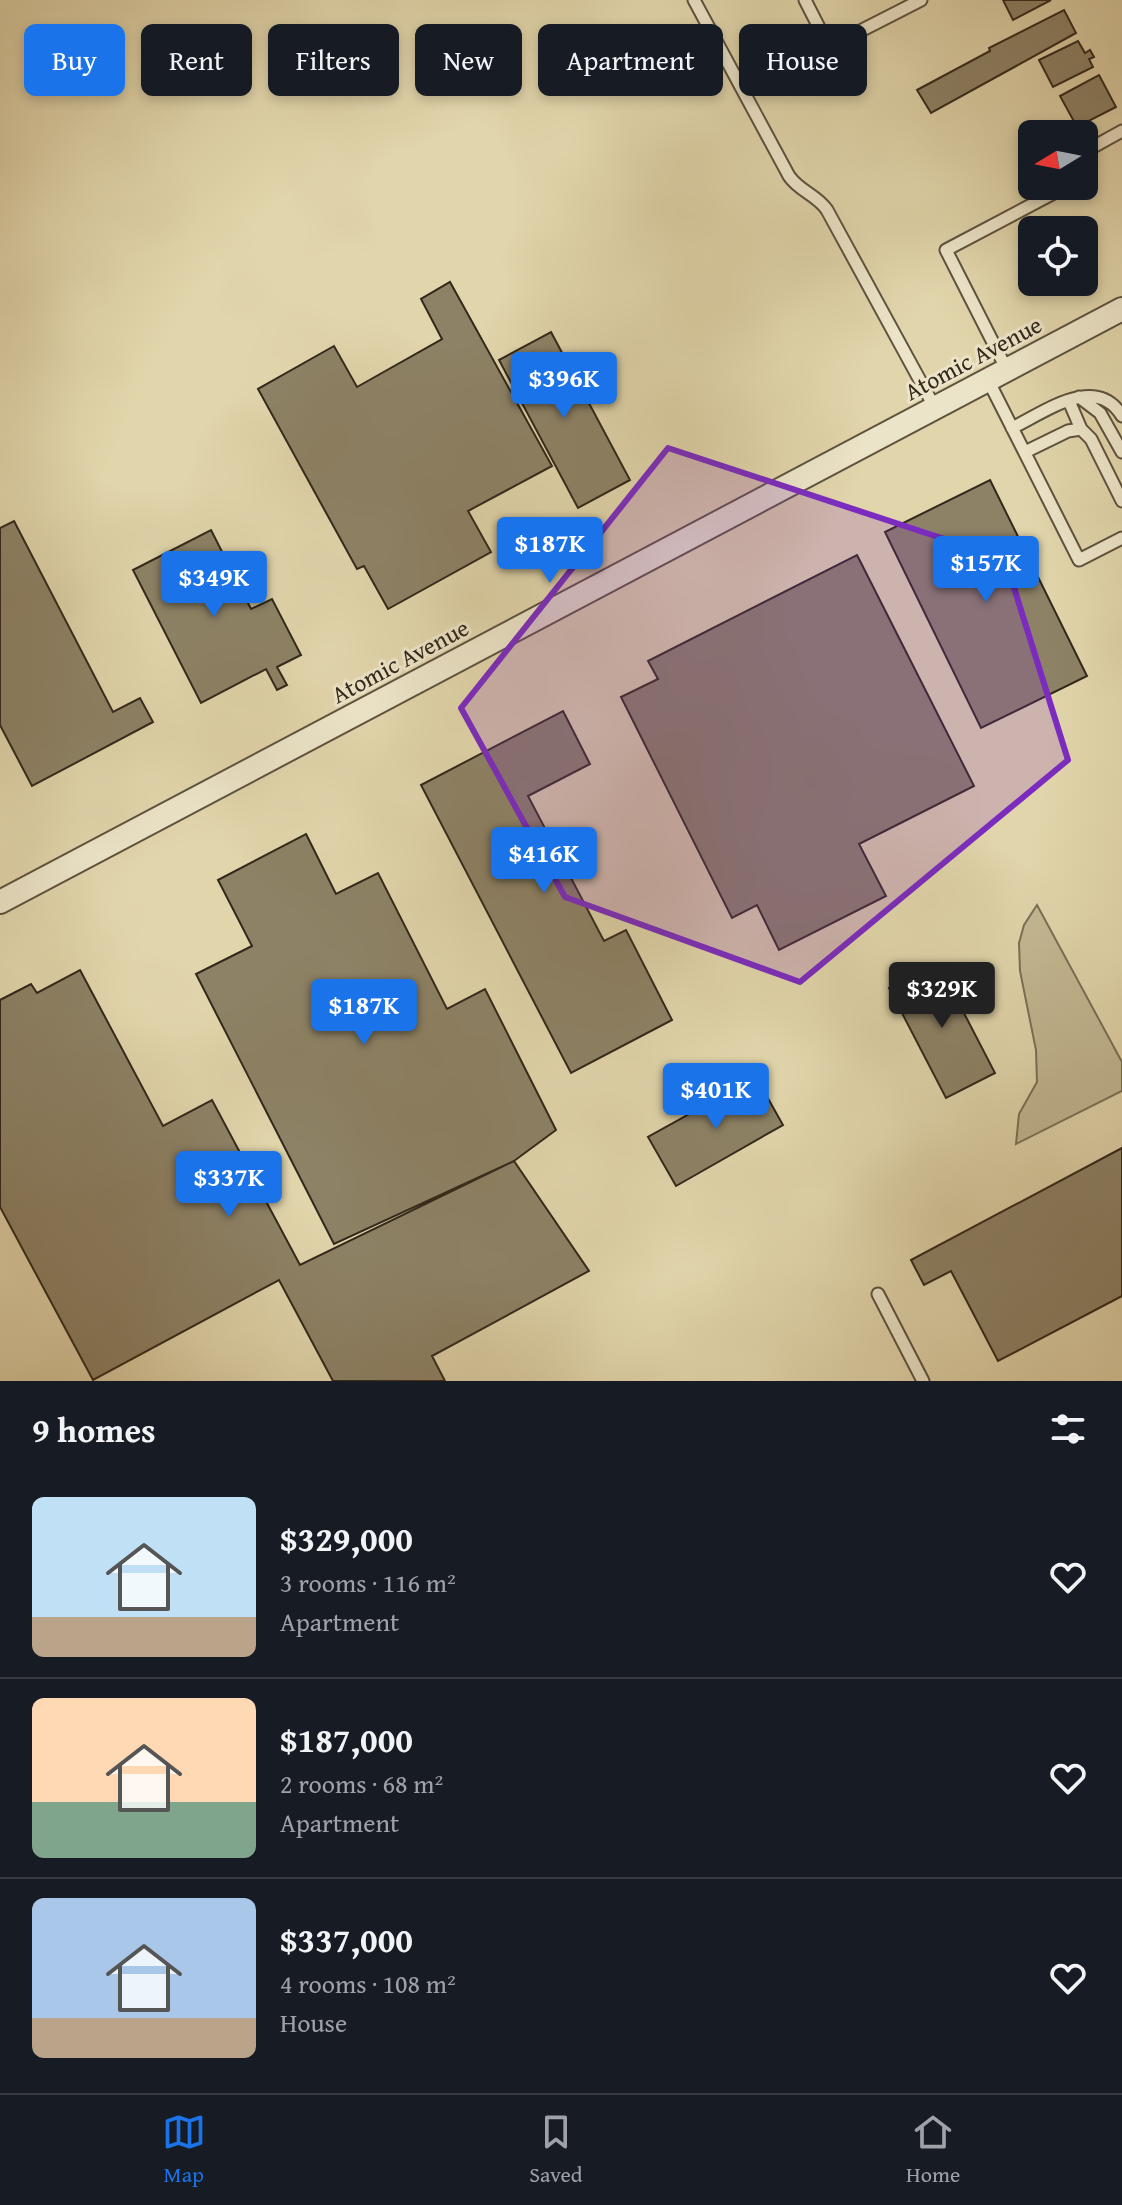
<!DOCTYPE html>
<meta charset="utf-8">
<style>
:root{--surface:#171b24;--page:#242831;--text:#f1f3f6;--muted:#9ea1a6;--line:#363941;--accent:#1a73e8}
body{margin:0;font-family:"Gentium Book Plus",serif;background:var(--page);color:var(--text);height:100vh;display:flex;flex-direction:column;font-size:30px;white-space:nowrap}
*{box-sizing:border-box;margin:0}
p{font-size:26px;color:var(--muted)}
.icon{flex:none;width:44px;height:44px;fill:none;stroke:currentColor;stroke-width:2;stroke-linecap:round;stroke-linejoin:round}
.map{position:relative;height:1381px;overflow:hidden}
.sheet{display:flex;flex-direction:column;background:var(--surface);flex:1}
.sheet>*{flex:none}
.top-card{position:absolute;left:24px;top:24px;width:1074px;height:72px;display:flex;gap:16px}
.needle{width:52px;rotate:260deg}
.controls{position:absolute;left:1018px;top:120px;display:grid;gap:16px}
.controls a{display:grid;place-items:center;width:80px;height:80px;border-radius:12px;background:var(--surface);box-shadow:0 4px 12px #0003;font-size:40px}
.price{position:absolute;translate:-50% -68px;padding:0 18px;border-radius:8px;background:var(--accent);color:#fff;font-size:26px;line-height:52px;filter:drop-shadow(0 2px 4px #0008)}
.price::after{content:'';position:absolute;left:50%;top:48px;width:24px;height:18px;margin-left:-12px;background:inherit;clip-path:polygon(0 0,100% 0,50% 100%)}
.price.on{background:#222;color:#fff}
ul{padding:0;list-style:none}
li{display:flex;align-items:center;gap:24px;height:200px;padding:0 32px}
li+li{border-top:2px solid var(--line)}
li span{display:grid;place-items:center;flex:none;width:224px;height:160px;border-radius:12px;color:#555}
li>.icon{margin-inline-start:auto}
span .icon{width:96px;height:96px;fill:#fffc;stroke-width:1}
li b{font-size:34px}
h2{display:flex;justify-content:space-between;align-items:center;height:96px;padding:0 32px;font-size:34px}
.pill{padding:0 28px;border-radius:12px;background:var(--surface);box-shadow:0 4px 12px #0003;font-size:28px;line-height:72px}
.pill.on{background:var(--accent);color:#fff}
.tab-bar{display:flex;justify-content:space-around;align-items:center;height:112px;border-top:2px solid var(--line);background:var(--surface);font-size:22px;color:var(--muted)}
.tab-bar a{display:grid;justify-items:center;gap:4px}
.tab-bar .on{color:var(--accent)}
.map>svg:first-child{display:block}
</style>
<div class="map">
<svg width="1122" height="1381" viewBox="0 0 1122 1381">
<rect width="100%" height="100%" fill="#e1d5ab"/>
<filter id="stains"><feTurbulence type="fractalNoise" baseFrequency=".0025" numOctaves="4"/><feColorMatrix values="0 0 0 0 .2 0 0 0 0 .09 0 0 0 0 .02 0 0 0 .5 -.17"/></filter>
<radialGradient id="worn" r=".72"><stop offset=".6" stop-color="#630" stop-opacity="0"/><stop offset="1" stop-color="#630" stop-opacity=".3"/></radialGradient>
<!-- green -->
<path fill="#c3b893" stroke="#7a7057" stroke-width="2" d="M1037,905L1122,1062V1091L1016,1144L1019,1114L1037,1082L1036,1050L1020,971L1019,943L1024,925Z"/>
<!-- building -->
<path fill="#8d8266" stroke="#32281b" stroke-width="2" d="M1003,0H1051L1013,20Z
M1064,10L1076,33L931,113L917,90L990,51L989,48Z
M1078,41L1085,53L1090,50L1094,57L1089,59L1093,67L1053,87L1039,60Z
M1099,75L1116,107L1077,127L1060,96Z
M450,282L552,466L468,511L491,552L388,609L364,566L357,569L258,389L334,346L357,387L442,339L421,299Z
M551,332L630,480L578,508L499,360Z
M990,480L1087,676L981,728L885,532Z
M14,521L113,712L140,698L153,722L32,786L0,725V528Z
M211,530L251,609L272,599L301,655L277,667L287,685L277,690L266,669L201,703L133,570Z
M857,555L974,786L859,844L886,896L779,950L757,905L732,918L621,697L658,679L648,661Z
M563,711L590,764L528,796L604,941L626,930L672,1020L571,1073L421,785Z
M306,834L336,894L378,873L447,1009L485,989L556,1130L514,1161L334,1244L196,974L252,946L218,880Z
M938,963L995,1073L946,1098L889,988Z
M80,970L163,1126L212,1100L300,1265L514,1161L589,1271L432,1356L445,1381H333L279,1280L93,1380L0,1207V1000L31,984L37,993Z
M756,1077L783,1125L676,1186L648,1137Z
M1122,1148V1296L998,1361L951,1271L924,1285L911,1260Z"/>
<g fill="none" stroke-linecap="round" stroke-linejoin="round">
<defs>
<path id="service" d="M694,0L789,176C799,191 817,195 827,210L935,408
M805,0L829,47L921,0
M1084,152L1122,131
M1007,370L946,250L1067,186
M988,380L1079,560L1122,538
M1079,397L1100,413L1122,452
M1069,401L1081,429
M1012,428C1045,412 1096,373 1122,416
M1025,452L1068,431L1081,429L1091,439L1122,501
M878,1294L923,1381"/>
<path id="minor" d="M0,902L1122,309"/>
</defs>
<!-- service casing -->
<use href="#service" stroke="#5e533f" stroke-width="15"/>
<!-- minor casing -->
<use href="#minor" stroke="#5e533f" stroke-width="26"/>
<!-- service -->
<use href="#service" stroke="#ece4c8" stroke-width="11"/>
<!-- minor -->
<use href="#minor" stroke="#ece4c8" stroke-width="22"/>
</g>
<!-- marked area -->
<path fill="#7b2cbf" fill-opacity="0.2" stroke="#7b2cbf" stroke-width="6" stroke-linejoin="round" d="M668,448L1005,559L1068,760L800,982L565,897L461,708Z"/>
<g text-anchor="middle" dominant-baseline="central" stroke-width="6" stroke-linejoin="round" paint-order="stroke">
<!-- street labels -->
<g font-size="24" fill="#32281b" stroke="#ece4c8">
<text transform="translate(973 358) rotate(-28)">Atomic Avenue</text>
<text transform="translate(400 661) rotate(-28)">Atomic Avenue</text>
</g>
</g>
<rect width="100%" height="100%" filter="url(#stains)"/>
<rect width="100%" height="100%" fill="url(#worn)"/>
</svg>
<div class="controls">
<a><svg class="needle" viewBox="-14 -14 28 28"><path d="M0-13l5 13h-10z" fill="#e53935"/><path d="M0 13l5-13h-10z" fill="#9ea1a6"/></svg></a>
<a><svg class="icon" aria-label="locate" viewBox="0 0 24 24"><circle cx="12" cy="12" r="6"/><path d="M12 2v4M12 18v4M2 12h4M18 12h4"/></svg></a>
</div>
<b class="price" style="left:564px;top:420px">$396K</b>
<b class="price" style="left:550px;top:585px">$187K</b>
<b class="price" style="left:986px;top:604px">$157K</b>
<b class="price" style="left:214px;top:619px">$349K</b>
<b class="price" style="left:544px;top:895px">$416K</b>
<b class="price on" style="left:942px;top:1030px">$329K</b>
<b class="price" style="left:364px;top:1047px">$187K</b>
<b class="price" style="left:716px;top:1131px">$401K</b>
<b class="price" style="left:229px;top:1219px">$337K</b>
<div class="top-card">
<a class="pill on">Buy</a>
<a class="pill">Rent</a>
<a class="pill">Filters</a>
<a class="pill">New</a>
<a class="pill">Apartment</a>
<a class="pill">House</a>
</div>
</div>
<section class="sheet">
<h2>9 homes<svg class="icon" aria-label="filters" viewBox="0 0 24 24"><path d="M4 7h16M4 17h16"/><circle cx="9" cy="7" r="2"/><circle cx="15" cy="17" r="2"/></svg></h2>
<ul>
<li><span style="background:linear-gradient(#bfe0f5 75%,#b9a48a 0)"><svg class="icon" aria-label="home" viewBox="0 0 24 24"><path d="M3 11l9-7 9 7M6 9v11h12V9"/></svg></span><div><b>$329,000</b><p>3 rooms · 116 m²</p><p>Apartment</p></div><svg class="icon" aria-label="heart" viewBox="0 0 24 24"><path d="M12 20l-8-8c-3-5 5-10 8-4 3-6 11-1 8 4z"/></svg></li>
<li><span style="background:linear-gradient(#ffd9b3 65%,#7fa58c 0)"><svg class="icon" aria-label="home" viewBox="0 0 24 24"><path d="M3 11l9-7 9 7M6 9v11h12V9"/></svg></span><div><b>$187,000</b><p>2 rooms · 68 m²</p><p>Apartment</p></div><svg class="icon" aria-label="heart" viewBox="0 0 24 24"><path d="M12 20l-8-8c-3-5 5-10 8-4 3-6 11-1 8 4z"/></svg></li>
<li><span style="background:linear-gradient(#a9c7e8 75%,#b9a48a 0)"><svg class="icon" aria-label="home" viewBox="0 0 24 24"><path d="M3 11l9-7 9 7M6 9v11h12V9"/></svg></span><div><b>$337,000</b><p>4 rooms · 108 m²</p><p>House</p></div><svg class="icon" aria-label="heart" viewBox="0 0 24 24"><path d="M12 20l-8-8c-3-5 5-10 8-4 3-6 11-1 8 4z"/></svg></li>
</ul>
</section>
<nav class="tab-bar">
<a class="on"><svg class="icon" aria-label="map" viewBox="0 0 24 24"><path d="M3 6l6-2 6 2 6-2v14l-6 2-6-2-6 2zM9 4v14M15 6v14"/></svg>Map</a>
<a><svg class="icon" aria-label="saved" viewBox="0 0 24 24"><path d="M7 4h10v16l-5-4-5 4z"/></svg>Saved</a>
<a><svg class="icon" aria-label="home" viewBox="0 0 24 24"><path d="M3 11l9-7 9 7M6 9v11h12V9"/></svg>Home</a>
</nav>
